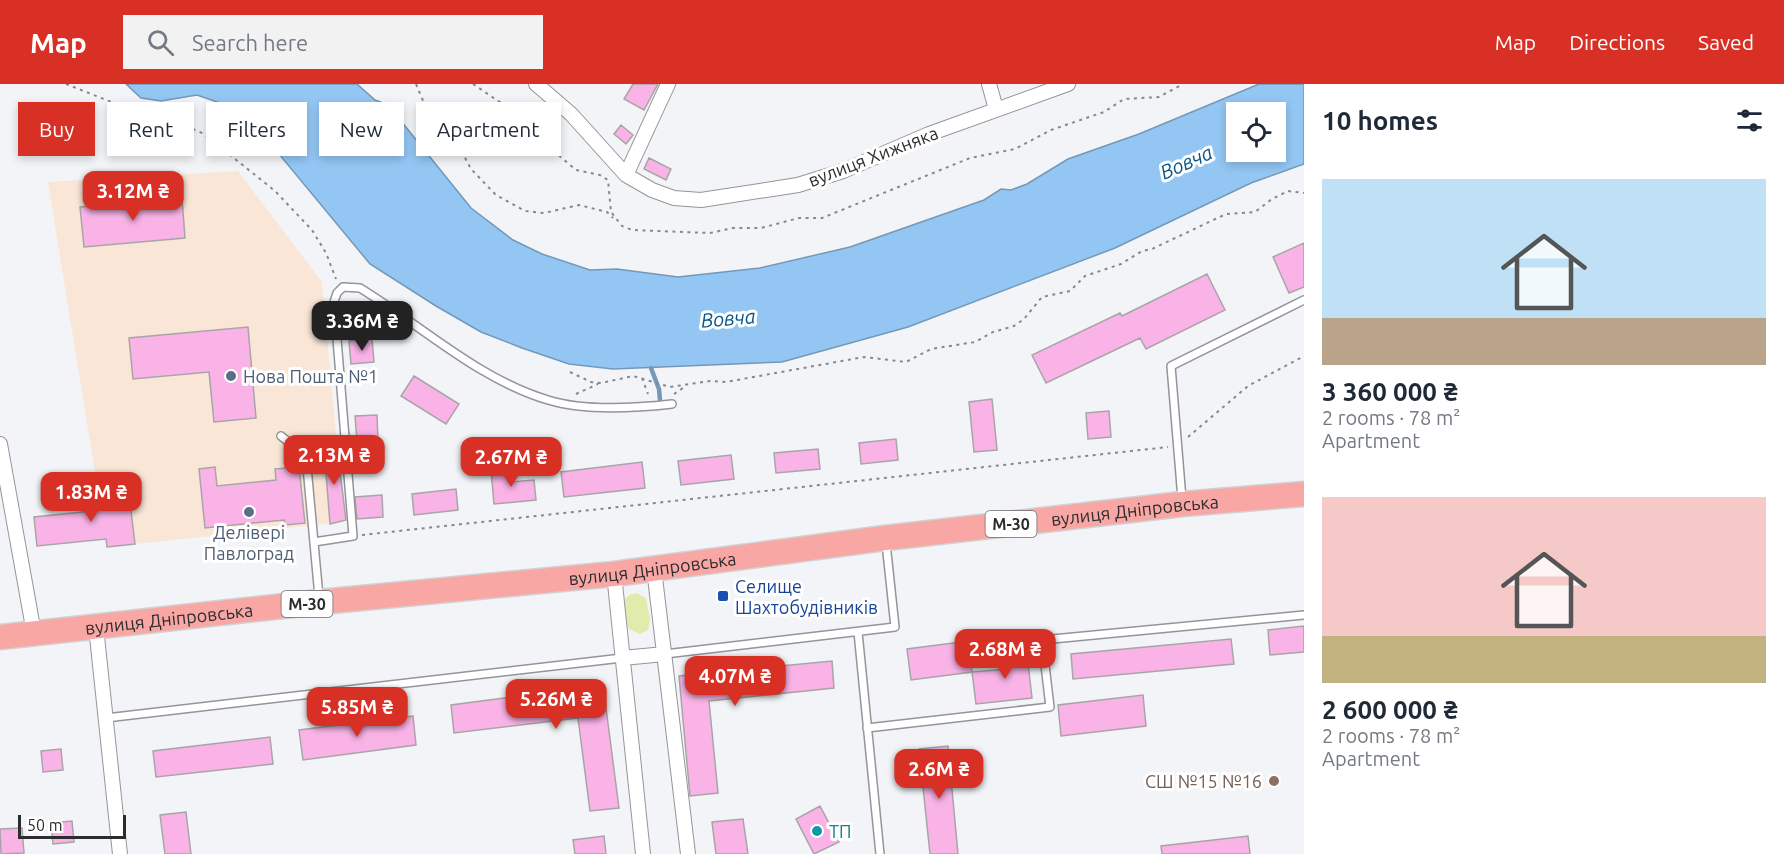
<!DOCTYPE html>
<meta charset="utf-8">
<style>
:root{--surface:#fff;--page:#f2f2f3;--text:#1f2937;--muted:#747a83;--accent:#d93025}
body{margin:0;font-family:Ubuntu,sans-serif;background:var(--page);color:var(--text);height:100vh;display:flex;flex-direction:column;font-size:22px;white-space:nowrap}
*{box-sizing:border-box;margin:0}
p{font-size:20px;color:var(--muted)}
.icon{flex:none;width:33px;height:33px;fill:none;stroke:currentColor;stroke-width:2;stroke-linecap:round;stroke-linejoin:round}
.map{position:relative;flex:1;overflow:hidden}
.side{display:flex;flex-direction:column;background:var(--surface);width:480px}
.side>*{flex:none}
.top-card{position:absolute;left:18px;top:18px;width:570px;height:54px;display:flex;gap:12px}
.tools{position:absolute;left:1226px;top:18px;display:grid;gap:12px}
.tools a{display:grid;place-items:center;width:60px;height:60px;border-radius:0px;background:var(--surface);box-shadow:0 3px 9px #0003;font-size:30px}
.scale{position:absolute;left:18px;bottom:15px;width:108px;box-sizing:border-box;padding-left:6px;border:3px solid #2c2c2d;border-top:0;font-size:16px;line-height:21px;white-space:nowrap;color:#2c2c2d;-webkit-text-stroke:4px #fff;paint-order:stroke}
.price{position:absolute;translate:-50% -51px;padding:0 14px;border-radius:12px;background:var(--accent);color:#fff;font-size:20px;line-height:39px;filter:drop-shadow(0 2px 3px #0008)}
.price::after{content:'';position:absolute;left:50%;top:36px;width:18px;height:14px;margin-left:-9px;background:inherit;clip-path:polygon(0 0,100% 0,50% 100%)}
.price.on{background:#222;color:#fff}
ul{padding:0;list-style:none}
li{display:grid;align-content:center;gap:12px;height:318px;padding:0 18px}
li span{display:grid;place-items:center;height:186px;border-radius:0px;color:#555}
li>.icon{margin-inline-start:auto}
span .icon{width:108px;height:108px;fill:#fffc;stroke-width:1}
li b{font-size:26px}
h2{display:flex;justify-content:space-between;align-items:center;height:72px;padding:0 18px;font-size:26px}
.tag{padding:0 21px;border-radius:0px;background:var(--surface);box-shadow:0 3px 9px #0003;font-size:21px;line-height:54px}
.tag.on{background:var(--accent);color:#fff}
header{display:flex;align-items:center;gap:36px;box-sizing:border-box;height:84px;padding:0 30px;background:var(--accent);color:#fff}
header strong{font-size:28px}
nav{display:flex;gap:33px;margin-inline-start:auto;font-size:21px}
.search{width:420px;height:54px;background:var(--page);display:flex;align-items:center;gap:15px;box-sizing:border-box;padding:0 21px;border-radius:0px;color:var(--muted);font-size:22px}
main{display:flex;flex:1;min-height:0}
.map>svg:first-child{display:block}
</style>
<header>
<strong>Map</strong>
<div class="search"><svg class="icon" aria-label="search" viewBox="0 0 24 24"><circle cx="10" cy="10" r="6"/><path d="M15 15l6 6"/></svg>Search here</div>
<nav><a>Map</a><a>Directions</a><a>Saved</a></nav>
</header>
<main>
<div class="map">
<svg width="1304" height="770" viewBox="0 0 1304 770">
<rect width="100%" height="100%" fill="#f2f4f7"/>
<!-- industrial -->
<path fill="#fae6d7" d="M238,87L322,198L344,438L107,463L48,98Z"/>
<!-- green -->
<path fill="#e1ebab" d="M637,509L646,514L650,535L648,546L640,550L629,545L623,530V518L629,511Z"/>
<!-- water -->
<path fill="#93c6f3" stroke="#7498b8" stroke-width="1.5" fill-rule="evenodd" d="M126,0H357L375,16L388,21L471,124L513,156L542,170L590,186L617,185L678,193L760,184L850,163L984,116L1001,105L1011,106L1027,100L1068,75L1139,50L1259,0H1304V80L1251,99L1115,164L908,243L782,278L613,285L569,280L522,264L481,248L436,222L370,180L279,70L247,44L223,20L197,11L161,17L141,14ZM1236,28H1275V68H1236Z"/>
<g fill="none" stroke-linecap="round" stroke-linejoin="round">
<!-- stream -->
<path stroke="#7498b8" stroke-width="4.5" d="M651,284L659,305L660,316"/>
</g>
<!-- building -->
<path fill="#f9b3e6" stroke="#a8a5a7" stroke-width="1.5" d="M633,0H658L644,26L624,15Z
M621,41L633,51L626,60L614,50Z
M649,74L671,85L666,96L644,85Z
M182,114L185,154L84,163L80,123Z
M1304,159V203L1289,209L1273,173Z
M1207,190L1225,226L1146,265L1140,254L1046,299L1032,271L1120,229L1122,232Z
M248,243L256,334L214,338L209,288L133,295L129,254Z
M372,255L374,278L351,280L349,257Z
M414,292L459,320L446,340L401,312Z
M992,315L997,366L974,368L969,318Z
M1109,327L1111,353L1088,355L1086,329Z
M377,331L378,357L357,358L355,332Z
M896,355L898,376L861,380L859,359Z
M337,363L346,436L330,440L324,364Z
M818,365L820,385L776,389L774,369Z
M731,371L734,395L681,401L678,377Z
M642,378L645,404L564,413L561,388Z
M215,383L217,402L276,396L275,385L299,383L305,439L285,441L284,436L205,444L199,385Z
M509,384L510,398L534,396L536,416L494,420L491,386Z
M128,402L135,460L107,463L106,455L37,462L34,433L102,426L100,406Z
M456,405L458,426L414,431L412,410Z
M382,411L383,433L357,435L355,413Z
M1304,542V568L1270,571L1268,546Z
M1231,555L1234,580L1073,595L1071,570Z
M968,557L972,588L911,596L907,565Z
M1026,561L1032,614L976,620L972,588L1008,585L1006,563Z
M832,577L834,604L709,617L718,709L690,712L679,592Z
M603,601L619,724L590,727L578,634L454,649L451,621Z
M1143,611L1146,642L1061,652L1058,621Z
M413,632L416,661L303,676L299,646Z
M270,653L273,680L156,693L153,667Z
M948,662L958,770H930L919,665Z
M61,665L63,686L43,688L41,667Z
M820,722L839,758L814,770L796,735Z
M186,728L191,770H165L160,731Z
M743,735L748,770H716L712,738Z
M72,737L74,758L53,760L51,739Z
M22,744L24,769L1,770L0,745Z
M604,752L606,770H575L573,756Z
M1248,752L1250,770H1162L1161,762Z"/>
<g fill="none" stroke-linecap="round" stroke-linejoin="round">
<defs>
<path id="lane" d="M281,352L306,372L319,513
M1182,415L1171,282L1304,216
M314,458L353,452L334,218L337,209L343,203L360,204C422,242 478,295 548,316C583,327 636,324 672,320
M858,548L880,770
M665,570L895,543L886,459
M106,634L622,574
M867,644L1050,623L1042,556L1304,531"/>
<path id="street" d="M536,0L571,30L626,91L652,106L674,114L701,116L798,101L843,87L929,50L1068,0
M989,0L996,25
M626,91L668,0
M0,360L34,549
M654,485L688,770
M614,490L643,770
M96,543L120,770
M622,574L665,570"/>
<g id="highway">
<path id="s1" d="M0,553L320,518L614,490L885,454L1183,420L1304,410"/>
</g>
</defs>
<!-- lane casing -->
<use href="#lane" stroke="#949598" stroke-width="10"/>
<!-- street casing -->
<use href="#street" stroke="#949598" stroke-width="16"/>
<!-- highway casing -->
<use href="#highway" stroke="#d1d1d1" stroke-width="27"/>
<!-- path -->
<path stroke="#87888a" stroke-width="2" stroke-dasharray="3 4.5" stroke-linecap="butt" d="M66,0L124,23L163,31L204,50L275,107L312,146L326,169L336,195
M416,0L424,19L438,40L454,53L471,85L496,111L525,127L544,129L579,121L607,128L613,134
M473,0L519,31L543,58L576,86L600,91L608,96L611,128L622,142L632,146L710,149L733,144H761L799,134H822L970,74L1015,65L1051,46L1104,28L1124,15L1159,13L1183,0
M570,288L591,298L601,299L633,292L670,303L710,297L726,298L864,273L906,278L931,265L975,258L993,248L1014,242L1024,235L1042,213L1070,207L1085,192L1121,180L1142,167L1152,165L1226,130L1255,128L1272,115L1288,107L1304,109
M642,294L648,310
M576,310L598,300
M674,310L686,302
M1188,353L1248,302L1304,272
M362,451L1168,363"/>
<!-- lane -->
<use href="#lane" stroke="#fff" stroke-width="7"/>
<!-- street -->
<use href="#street" stroke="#fff" stroke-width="14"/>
<!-- highway -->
<use href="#highway" stroke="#f9a7a5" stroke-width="24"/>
</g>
<!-- markers -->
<g fill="#5c6f8a" stroke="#fff" stroke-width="2">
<circle cx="231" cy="292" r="6"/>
<circle cx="249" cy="428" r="6"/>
</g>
<rect fill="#1a4fb4" stroke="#fff" stroke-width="2" x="717" y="506" width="12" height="12" rx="3"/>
<circle fill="#8d6e63" stroke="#fff" stroke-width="2" cx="1274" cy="697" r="6"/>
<circle fill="#0f9aa8" stroke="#fff" stroke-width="2" cx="817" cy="747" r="6"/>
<g text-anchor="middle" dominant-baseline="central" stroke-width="6" stroke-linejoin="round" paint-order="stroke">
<!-- shield labels -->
<g fill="#fff" stroke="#6b6b6c" stroke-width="1.5">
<rect x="985.5" y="427" width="51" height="26" rx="4.5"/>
<rect x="281.5" y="507" width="51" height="26" rx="4.5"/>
</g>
<g font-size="16" font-weight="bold" fill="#2c2c2d">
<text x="1011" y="440">М-30</text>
<text x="307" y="520">М-30</text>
</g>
<!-- street labels -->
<g font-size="18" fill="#2c2c2d" stroke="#fff">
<text transform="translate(873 72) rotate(-21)">вулиця Хижняка</text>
<text stroke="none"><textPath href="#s1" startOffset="1142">вулиця Дніпровська</textPath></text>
<text stroke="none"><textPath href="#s1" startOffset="656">вулиця Дніпровська</textPath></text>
<text stroke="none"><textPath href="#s1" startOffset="170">вулиця Дніпровська</textPath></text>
</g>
<!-- service labels -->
<g font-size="18" fill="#4e5e75" stroke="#fff" text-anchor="start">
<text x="243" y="292">Нова Пошта №1</text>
<text x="249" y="448" text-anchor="middle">Делівері<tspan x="249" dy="21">Павлоград</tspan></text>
</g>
<!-- transit labels -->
<g font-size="18" fill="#164399" stroke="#fff" text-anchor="start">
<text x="735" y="502">Селище<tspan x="735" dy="21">Шахтобудівників</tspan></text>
</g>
<!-- education labels -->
<g font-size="18" fill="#785e54" stroke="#fff" text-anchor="end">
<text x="1262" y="697">СШ №15 №16</text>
</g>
<!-- culture labels -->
<g font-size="18" fill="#0d838f" stroke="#fff" text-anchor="start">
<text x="829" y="747">ТП</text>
</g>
<!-- water labels -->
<g font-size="20" font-style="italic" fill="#085689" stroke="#fff">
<text transform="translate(1186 78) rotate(-24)">Вовча</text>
<text transform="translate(728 234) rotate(-5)">Вовча</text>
</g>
</g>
</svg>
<div class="tools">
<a><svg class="icon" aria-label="locate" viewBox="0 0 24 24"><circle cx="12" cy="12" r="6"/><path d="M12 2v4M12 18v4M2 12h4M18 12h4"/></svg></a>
</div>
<div class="scale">50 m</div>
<b class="price" style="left:133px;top:138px">3.12M ₴</b>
<b class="price on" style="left:362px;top:268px">3.36M ₴</b>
<b class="price" style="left:334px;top:402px">2.13M ₴</b>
<b class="price" style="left:511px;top:404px">2.67M ₴</b>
<b class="price" style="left:91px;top:439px">1.83M ₴</b>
<b class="price" style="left:1005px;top:596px">2.68M ₴</b>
<b class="price" style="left:735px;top:623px">4.07M ₴</b>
<b class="price" style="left:556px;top:646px">5.26M ₴</b>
<b class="price" style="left:357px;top:654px">5.85M ₴</b>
<b class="price" style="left:939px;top:716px">2.6M ₴</b>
<div class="top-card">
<a class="tag on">Buy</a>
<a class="tag">Rent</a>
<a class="tag">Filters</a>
<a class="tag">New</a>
<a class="tag">Apartment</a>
</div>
</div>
<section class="side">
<h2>10 homes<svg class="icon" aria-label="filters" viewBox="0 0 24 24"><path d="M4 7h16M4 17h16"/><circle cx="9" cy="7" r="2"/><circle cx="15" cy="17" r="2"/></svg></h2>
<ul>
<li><span style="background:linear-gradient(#bfe0f5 75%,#b9a48a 0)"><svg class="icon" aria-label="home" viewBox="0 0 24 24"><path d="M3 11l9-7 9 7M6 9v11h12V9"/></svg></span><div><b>3 360 000 ₴</b><p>2 rooms · 78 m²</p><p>Apartment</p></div></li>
<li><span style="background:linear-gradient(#f6c9c9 75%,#c2b280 0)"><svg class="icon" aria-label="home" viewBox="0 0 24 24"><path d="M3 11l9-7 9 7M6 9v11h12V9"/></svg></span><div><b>2 600 000 ₴</b><p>2 rooms · 78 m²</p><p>Apartment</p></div></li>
</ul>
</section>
</main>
